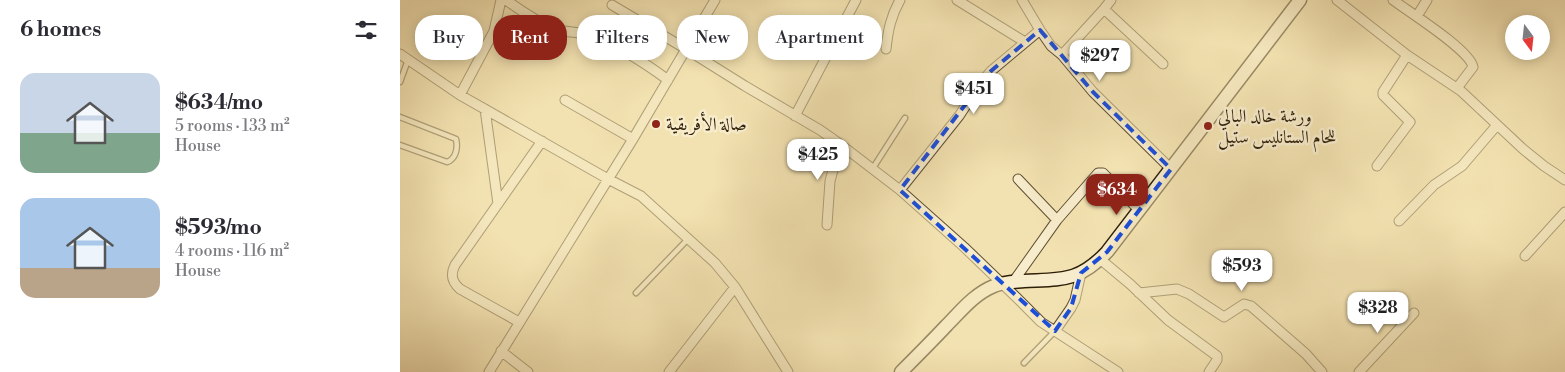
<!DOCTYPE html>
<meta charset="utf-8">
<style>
:root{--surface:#fff;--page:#f7f7f7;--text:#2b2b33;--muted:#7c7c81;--accent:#8f2418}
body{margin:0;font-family:"Libre Bodoni",Amiri,serif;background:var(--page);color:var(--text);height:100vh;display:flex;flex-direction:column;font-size:19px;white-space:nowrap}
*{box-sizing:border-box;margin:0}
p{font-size:16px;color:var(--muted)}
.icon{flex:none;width:28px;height:28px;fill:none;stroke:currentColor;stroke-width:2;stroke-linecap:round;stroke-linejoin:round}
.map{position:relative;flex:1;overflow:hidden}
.panel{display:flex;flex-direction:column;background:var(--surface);width:400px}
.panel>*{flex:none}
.guide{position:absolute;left:15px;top:15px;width:475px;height:45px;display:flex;gap:10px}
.needle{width:32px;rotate:165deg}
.controls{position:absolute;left:1105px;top:15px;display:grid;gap:10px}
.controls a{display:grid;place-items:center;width:45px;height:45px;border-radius:50%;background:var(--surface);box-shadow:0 2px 12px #0003;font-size:25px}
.price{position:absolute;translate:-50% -42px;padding:0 11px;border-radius:10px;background:#fff;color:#222;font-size:16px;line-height:32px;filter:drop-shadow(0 1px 2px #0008)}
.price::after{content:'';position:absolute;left:50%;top:30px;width:15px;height:11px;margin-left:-8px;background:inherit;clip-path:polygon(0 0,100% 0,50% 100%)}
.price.selected{background:var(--accent);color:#fff}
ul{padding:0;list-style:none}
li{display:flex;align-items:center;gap:15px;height:125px;padding:0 20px}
li span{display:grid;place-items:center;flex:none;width:140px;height:100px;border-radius:15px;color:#555}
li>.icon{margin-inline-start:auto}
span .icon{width:60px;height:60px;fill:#fffc;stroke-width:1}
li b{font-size:21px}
h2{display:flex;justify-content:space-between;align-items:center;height:60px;padding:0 20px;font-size:21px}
.chip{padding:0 18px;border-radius:20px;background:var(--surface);box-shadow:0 2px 12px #0003;font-size:18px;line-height:45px}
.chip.selected{background:var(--accent);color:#fff}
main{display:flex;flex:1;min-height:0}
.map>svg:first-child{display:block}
</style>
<main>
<section class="panel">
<h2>6 homes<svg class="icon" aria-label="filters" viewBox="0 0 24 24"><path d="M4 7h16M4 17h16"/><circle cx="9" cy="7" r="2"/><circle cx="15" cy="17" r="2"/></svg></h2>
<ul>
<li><span style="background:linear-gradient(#c9d6e8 60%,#7fa58c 0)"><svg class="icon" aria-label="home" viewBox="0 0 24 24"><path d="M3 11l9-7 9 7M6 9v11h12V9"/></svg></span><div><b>$634/mo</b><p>5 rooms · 133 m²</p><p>House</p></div></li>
<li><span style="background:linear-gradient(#a9c7e8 70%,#b9a48a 0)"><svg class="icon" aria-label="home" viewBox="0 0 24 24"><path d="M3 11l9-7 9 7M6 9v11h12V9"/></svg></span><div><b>$593/mo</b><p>4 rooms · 116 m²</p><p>House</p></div></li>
</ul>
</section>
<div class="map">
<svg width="1165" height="372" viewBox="0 0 1165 372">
<rect width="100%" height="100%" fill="#f3e2b1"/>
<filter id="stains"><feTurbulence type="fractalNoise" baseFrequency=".004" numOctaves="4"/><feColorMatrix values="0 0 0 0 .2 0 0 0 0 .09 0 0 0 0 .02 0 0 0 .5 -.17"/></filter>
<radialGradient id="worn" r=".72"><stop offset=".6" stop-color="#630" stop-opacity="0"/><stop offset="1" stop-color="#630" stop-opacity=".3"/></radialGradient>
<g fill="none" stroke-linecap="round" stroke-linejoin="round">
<defs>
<path id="lane" d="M0,82L8,60
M0,117L56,139C58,148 56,159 47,162L0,145
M473,168L505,118
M236,293L288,239
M624,363L655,331"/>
<path id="street" d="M106,0C120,10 148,29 164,31C176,33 183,32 194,37C221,47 245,63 268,80
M557,0L625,42
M622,0L640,30L651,46L662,55L693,92L771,169
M937,0L1007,55L1061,91L1123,149L1144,166L1165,180
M993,0C1009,12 1070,50 1073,67L1057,88
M212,5L286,49L345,86L420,130L440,144L500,190L564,247L616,297L641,322L718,372
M704,9L763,64
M1017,16L1027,0
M486,49C488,30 491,16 500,0
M0,54L60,95L208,179L241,196L315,263L335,287L388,372
M662,55L704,9L711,0
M60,95L94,31L101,0
M165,100L233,139
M85,109L98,204
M395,116L456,0
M977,166L1010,122L983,95V92L1007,55
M618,179L657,220
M500,190L559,116L580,84L591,71L640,30
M999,221L1034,185L1062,166L1097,125
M427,225L430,181L440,144
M1125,256L1165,212
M700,259L730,284L768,320L817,356V360L809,372
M613,282L657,220L698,173H703L739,210
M739,293L777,289L789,294L824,317L844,304L851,306L906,354L922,372
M119,322L60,289C52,282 50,275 55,265L142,141
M655,331L671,308L675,300L681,273
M101,351L128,372
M89,372L233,139L315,0
M269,372L335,287
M959,372L1014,313"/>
<path id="secondary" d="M501,372C516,357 532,341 547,325C561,311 574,294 594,286C603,282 614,282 624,281C662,279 679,282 707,252L900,0"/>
</defs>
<!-- lane casing -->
<use href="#lane" stroke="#5f5032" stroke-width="7"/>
<!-- street casing -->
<use href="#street" stroke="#5f5032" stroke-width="11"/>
<!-- secondary casing -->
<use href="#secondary" stroke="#2e1f08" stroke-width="15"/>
<!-- lane -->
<use href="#lane" stroke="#f7eccc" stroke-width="4.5"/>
<!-- street -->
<use href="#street" stroke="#f7eccc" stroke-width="9"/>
<!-- secondary -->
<use href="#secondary" stroke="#f7eccc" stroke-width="12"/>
</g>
<!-- marked area -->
<path d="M0 0H1165V372H0ZM640,30L693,92L771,169L707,252L681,273L671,308L655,331L500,190L591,71Z" fill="#f3e2b1" fill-opacity=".55" fill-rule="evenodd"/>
<path fill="none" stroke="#1d4ed8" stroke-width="4" stroke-dasharray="10 6" stroke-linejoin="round" d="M640,30L693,92L771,169L707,252L681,273L671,308L655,331L500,190L591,71Z"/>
<!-- markers -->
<g fill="#8f2418" stroke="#f7eccc" stroke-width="2">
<circle cx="256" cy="124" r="5"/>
<circle cx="808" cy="126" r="5"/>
</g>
<g text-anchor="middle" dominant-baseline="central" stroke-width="5" stroke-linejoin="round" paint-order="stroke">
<!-- poi labels -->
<g font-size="18" fill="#2e1f08" stroke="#f7eccc" text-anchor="start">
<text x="818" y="116">ورشة خالد البالي<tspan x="818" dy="21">للحام الستانليس ستيل</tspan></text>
<text x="266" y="124">صالة الأفريقية</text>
</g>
</g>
<rect width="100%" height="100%" filter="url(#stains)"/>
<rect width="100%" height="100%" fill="url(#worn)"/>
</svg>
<div class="controls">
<a><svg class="needle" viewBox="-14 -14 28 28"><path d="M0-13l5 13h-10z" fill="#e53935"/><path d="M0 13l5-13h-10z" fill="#7c7c81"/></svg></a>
</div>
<b class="price" style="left:700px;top:82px">$297</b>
<b class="price" style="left:574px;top:115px">$451</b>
<b class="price" style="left:418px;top:181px">$425</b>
<b class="price selected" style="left:717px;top:216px">$634</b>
<b class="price" style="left:842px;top:292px">$593</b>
<b class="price" style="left:978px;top:334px">$328</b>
<div class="guide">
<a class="chip">Buy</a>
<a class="chip selected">Rent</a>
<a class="chip">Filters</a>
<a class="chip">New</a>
<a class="chip">Apartment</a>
</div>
</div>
</main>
